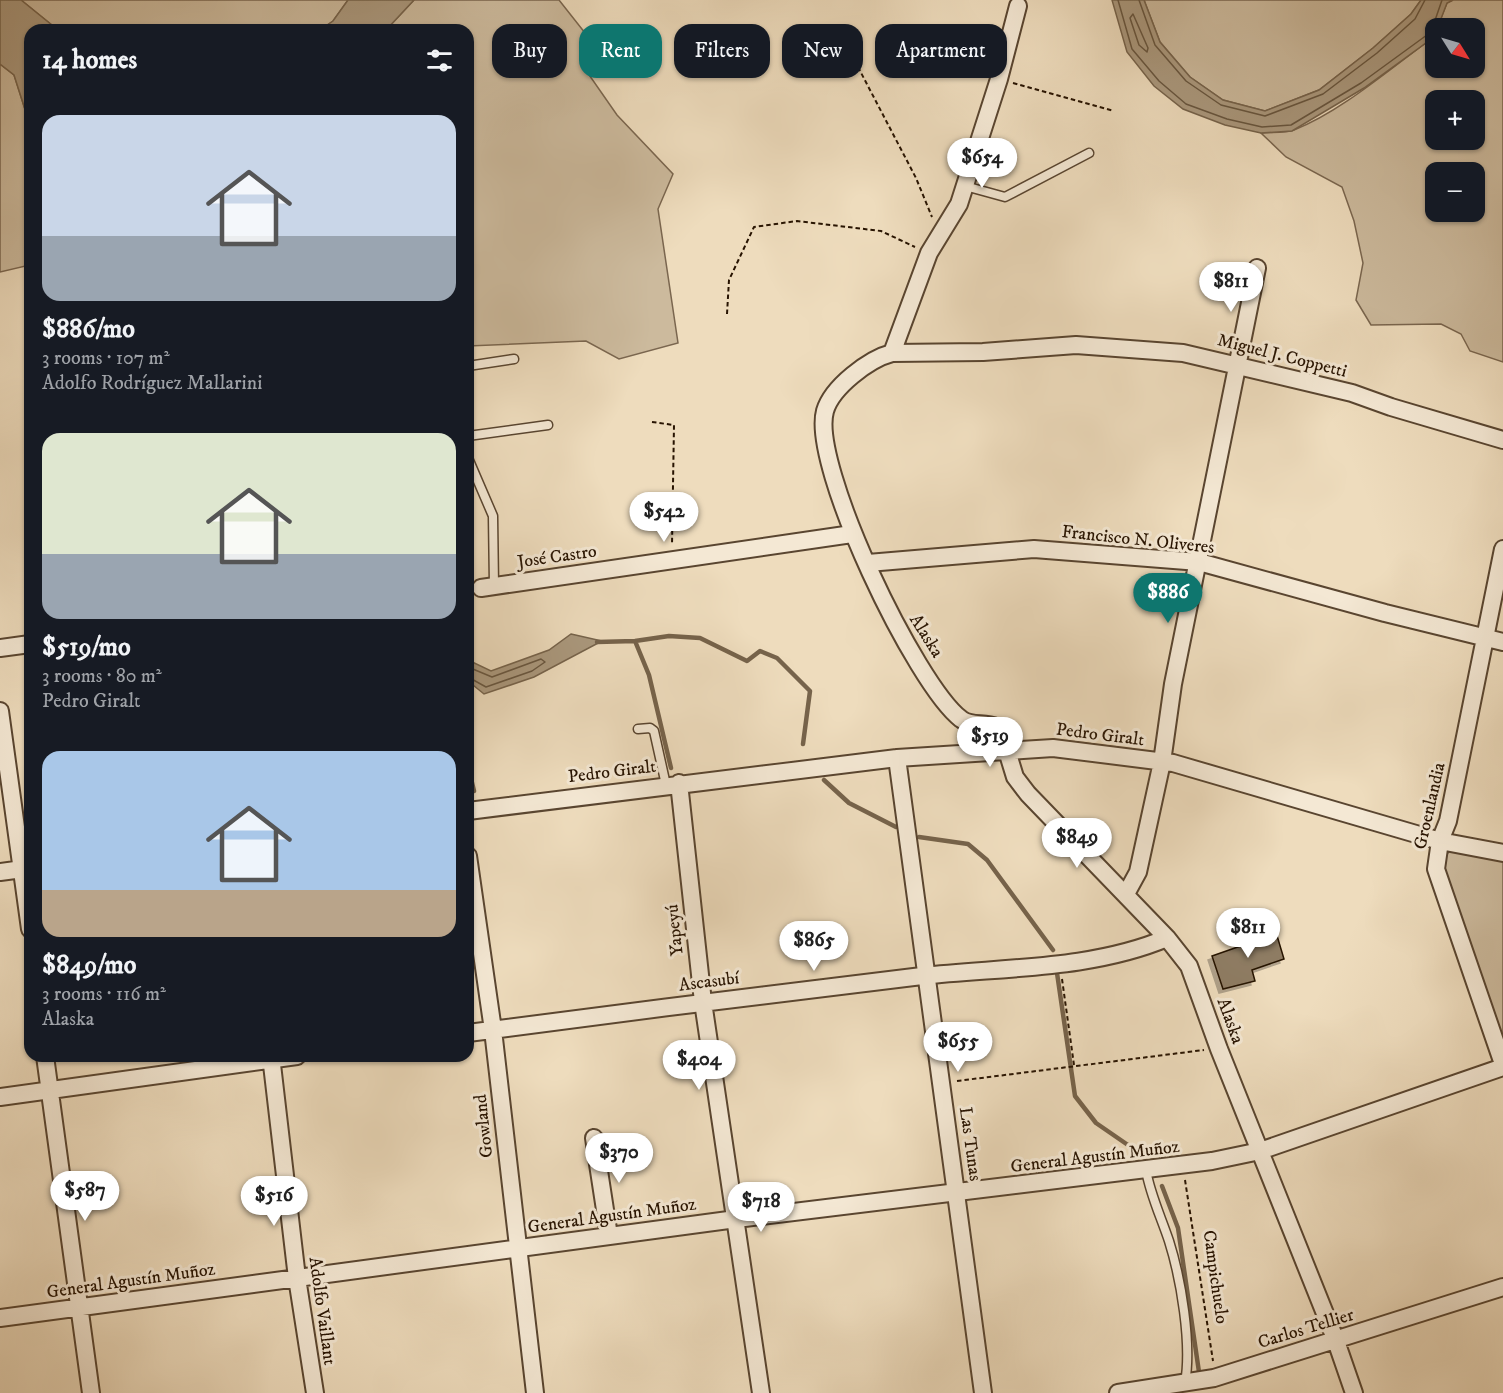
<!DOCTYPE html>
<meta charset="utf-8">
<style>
:root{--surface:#171b24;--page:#20242c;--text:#f1f3f6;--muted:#9ea1a6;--accent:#0f766e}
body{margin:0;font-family:"IM FELL DW Pica",serif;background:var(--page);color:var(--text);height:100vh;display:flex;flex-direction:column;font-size:22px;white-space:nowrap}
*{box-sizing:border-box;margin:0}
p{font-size:20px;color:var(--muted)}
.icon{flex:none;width:33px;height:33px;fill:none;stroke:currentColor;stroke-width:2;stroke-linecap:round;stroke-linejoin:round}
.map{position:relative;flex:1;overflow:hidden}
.details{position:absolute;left:24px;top:24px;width:450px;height:1038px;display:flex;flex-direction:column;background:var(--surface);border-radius:18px;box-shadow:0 2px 4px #0004}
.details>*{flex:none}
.hud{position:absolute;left:492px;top:24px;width:570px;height:54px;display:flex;gap:12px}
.needle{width:39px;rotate:127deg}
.buttons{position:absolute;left:1425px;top:18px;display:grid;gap:12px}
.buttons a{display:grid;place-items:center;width:60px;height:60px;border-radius:12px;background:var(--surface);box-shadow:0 2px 4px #0004;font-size:30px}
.price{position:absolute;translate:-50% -51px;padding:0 14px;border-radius:21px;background:#fff;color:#222;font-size:20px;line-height:39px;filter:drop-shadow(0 2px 3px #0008)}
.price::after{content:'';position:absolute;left:50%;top:36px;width:18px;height:14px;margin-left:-9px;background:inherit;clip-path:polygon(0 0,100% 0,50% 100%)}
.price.current{background:var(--accent);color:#fff}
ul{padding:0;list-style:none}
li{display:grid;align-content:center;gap:12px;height:318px;padding:0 18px}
li span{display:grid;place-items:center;height:186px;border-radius:18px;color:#555}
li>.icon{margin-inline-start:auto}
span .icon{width:108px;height:108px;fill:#fffc;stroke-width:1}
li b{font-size:26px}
h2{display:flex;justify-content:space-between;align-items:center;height:72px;padding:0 18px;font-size:26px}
.tag{padding:0 21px;border-radius:18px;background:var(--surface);box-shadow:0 2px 4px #0004;font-size:21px;line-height:54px}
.tag.current{background:var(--accent);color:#fff}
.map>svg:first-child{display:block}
</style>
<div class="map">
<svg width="1503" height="1393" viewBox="0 0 1503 1393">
<defs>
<filter id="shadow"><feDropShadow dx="-4" dy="4" stdDeviation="0" flood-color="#0004"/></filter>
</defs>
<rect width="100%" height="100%" fill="#eedcbd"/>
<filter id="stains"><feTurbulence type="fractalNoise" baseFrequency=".00333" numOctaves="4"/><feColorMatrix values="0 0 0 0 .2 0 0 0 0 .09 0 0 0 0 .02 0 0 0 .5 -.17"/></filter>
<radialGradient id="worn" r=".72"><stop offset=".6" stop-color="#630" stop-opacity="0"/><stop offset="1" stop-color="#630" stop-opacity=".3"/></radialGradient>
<!-- green -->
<path fill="#ccba9d" stroke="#7a664f" stroke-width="1.5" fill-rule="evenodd" d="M21,0H348L333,21L320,30H58Z
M414,0H559L589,38L585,69L617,115L673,174L658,209L678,343L619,359L586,341L468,346V30H386Z
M1144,0H1421L1411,14L1373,48L1319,90L1265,111L1223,100L1190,77L1160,42Z
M1453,0H1503V362L1470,351L1461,334L1441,324L1371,325L1356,300L1363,263L1354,221L1342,187L1286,157L1261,133C1271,132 1285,133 1294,130C1341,112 1392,67 1434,37L1435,33L1436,68H1474V28H1437L1447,3ZM1436,100H1474V140H1436ZM1436,172H1474V212H1436Z
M0,64L14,75L30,125V265L0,272Z
M1452,848L1503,857V1039L1444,873L1443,859Z"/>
<!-- water -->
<path fill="#aa987d" stroke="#76634b" stroke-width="1.5" d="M0,0H21L58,30H30V125L14,75L0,64Z
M348,0H414L386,30H320L333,21Z
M1112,0H1144L1160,42L1190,77L1223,100L1265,111L1319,90L1373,48L1411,14L1421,0H1453L1447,3L1434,37L1364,88L1292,131L1261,133L1225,125L1183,109L1154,86L1127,52Z
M571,634L602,641L534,677L484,694L468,681V660L491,671L549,650Z"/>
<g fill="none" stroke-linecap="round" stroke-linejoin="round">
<!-- shore -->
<path stroke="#68563f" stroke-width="1.5" d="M1118,0L1132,49L1159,81L1186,104L1227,119L1262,127L1291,125L1361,83L1431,32L1442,0
M1139,0L1155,45L1186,81L1221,105L1265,116L1323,94L1377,53L1415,19L1425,0
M1133,14L1148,48L1147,52L1139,45L1130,18Z
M468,667L492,677L541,659L545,662L532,671L486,687L468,677"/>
<!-- stream -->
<path stroke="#76634b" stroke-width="4.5" d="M635,641L649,675L671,768
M597,642L635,641L669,636L700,638L747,661L760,651L777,658L810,691L803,744
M468,766L474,791
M824,780L849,803L896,827
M919,837L968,844L987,860L1053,950
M1057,973L1075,1096L1096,1123L1141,1154
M1162,1186L1178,1228L1199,1372"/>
</g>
<!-- building -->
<path fill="#8e7c63" stroke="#271301" stroke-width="1.5" filter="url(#shadow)" d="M1275,929L1284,959L1252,970L1255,981L1223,989L1212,956L1252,942L1250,937Z"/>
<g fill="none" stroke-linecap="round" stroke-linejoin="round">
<defs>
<path id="service" d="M965,186L1005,197L1089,153
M468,366L514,359
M468,436L548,425
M468,458L493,516L494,586
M638,729L650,728L654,731L666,785
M1146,1170C1150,1194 1161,1217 1169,1241C1181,1279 1192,1344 1185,1383"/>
<path id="minor" d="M892,353L929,253L959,204L999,79L1018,6
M1503,549L1448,821L1440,841L1436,869L1503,1064
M868,563L1034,549L1199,562L1385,613L1503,642
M481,588L852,534
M0,648L30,644
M0,711L30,929
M897,758L983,1393
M679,783L703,1002L761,1393
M468,811L897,758L1053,748L1173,763L1440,841L1503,853
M468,856L493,1030L535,1393
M0,872L30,868
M1126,894L1138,872L1162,762L1173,684L1257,268
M468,1033C619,1013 771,994 922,976C1003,967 1091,970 1167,938
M45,1056L91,1393
M271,1056L297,1278L315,1393
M0,1097L297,1056
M594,1138L609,1236
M0,1318L736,1219L1212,1161L1260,1151L1503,1067
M1118,1393L1214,1378L1503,1287
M1354,1393L1336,1341L1219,1049L1189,966L1167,938L1028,794L1015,777L1004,741L996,727C984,722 971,727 961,719C916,685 810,465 825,411C832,387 869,359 892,353L983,352L1076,345L1183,353L1352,393L1391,407L1503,440"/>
</defs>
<!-- service casing -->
<use href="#service" stroke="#594530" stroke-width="11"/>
<!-- minor casing -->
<use href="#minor" stroke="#594530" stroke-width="20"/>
<!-- path -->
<path stroke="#271301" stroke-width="2" stroke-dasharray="4.5 3" stroke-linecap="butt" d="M858,67L916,178L932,217
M1013,83L1114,111
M727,314L729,280L754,227L797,221L881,231L915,247
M652,422L674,425L672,545
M1062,979L1074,1065
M957,1081L1204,1050
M1185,1180L1213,1361"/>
<!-- service -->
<use href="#service" stroke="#f4e8d4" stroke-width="8"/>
<!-- minor -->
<use href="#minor" stroke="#f4e8d4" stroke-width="16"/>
</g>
<g text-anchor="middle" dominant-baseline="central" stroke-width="6" stroke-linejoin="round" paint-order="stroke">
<!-- street labels -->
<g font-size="18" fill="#271301" stroke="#f4e8d4">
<text transform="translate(1282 356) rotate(14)">Miguel J. Coppetti</text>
<text transform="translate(1138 540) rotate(6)">Francisco N. Oliveres</text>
<text transform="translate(557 557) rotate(-8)">José Castro</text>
<text transform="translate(926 636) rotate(58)">Alaska</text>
<text transform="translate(1100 735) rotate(7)">Pedro Giralt</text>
<text transform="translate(612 772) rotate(-7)">Pedro Giralt</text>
<text transform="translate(1430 806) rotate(-77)">Groenlandia</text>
<text transform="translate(675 930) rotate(-96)">Yapeyú</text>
<text transform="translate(709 982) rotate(-7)">Ascasubí</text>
<text transform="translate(1230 1021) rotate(70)">Alaska</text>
<text transform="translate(484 1126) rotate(-96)">Gowland</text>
<text transform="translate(970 1144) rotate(82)">Las Tunas</text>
<text transform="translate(1095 1157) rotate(-7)">General Agustín Muñoz</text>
<text transform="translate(612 1216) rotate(-8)">General Agustín Muñoz</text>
<text transform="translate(1215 1277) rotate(82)">Campichuelo</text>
<text transform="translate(131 1281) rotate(-8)">General Agustín Muñoz</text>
<text transform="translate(322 1311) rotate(82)">Adolfo Vaillant</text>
<text transform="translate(1306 1329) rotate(-17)">Carlos Tellier</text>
</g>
</g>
<rect width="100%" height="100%" filter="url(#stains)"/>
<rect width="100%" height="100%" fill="url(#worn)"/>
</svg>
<div class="buttons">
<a><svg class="needle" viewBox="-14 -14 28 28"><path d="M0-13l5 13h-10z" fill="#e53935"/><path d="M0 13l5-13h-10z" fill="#9ea1a6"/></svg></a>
<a>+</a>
<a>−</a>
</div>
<b class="price" style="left:982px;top:189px">$654</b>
<b class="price" style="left:1231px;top:313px">$811</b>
<b class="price" style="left:664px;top:543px">$542</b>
<b class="price current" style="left:1168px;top:624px">$886</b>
<b class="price" style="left:990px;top:768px">$519</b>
<b class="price" style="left:1077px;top:869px">$849</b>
<b class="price" style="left:1248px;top:959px">$811</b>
<b class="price" style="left:814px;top:972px">$865</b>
<b class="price" style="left:958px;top:1073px">$655</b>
<b class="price" style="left:699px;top:1091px">$404</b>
<b class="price" style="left:619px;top:1184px">$370</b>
<b class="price" style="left:85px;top:1222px">$587</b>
<b class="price" style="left:274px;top:1227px">$516</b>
<b class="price" style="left:761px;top:1233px">$718</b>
<div class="hud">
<a class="tag">Buy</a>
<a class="tag current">Rent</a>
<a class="tag">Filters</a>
<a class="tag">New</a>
<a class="tag">Apartment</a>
</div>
<section class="details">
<h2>14 homes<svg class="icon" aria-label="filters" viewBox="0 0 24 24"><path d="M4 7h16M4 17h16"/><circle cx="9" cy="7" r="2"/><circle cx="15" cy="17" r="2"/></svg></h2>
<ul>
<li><span style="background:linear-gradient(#c9d6e8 65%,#9aa5b1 0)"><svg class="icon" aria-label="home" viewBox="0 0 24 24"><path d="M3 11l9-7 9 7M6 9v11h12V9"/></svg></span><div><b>$886/mo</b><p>3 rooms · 107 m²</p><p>Adolfo Rodríguez Mallarini</p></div></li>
<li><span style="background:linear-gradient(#dfe7d0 65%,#9aa5b1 0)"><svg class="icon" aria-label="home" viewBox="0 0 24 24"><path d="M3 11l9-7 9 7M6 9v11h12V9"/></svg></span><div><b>$519/mo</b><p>3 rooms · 80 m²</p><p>Pedro Giralt</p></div></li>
<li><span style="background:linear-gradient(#a9c7e8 75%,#b9a48a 0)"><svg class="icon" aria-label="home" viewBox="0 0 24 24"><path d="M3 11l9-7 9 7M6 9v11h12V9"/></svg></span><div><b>$849/mo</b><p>3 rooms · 116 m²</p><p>Alaska</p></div></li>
</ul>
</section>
</div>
